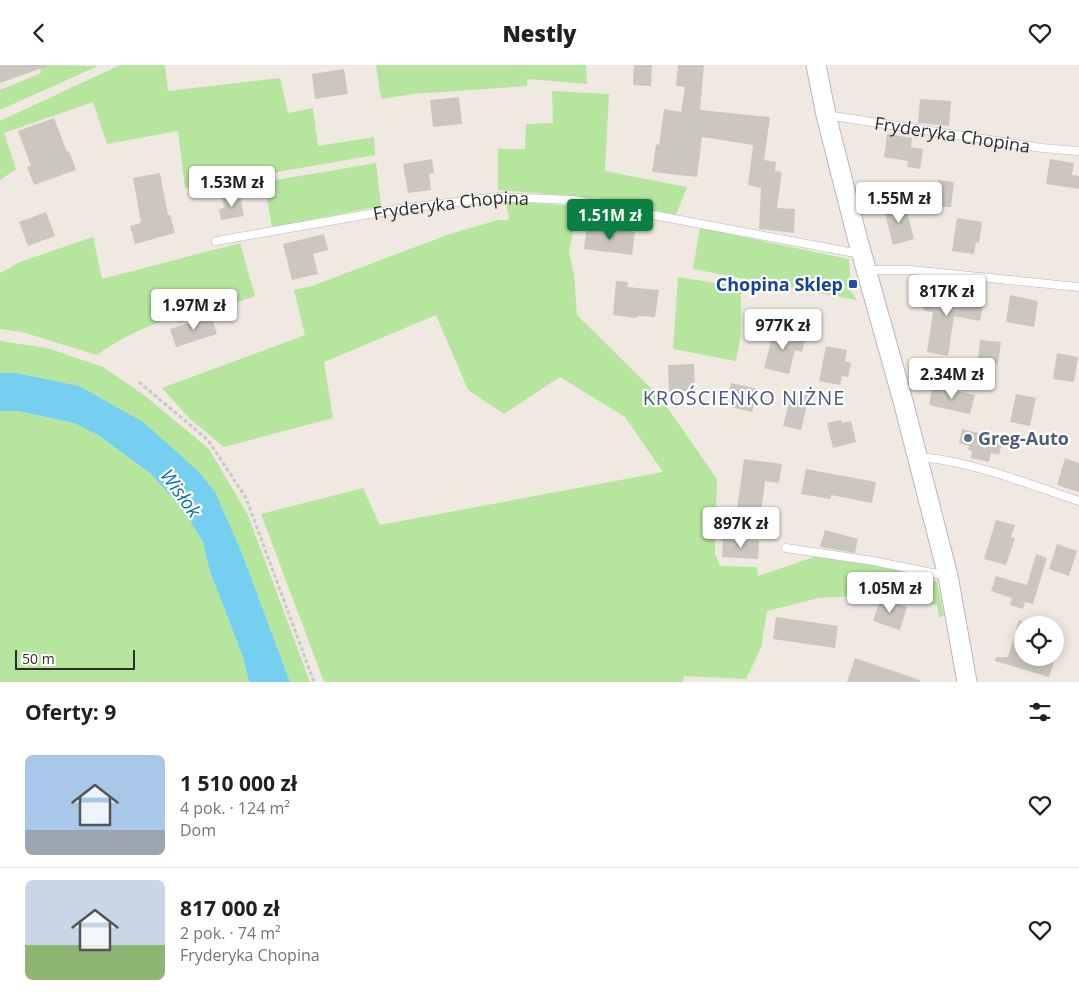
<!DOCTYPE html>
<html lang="pl">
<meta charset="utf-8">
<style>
:root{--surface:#fff;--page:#f2f2f2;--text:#202124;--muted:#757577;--line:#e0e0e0;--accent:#0b8043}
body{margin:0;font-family:"Open Sans",sans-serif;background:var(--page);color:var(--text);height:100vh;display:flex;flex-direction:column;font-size:19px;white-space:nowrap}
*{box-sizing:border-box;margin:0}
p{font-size:16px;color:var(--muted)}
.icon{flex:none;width:28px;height:28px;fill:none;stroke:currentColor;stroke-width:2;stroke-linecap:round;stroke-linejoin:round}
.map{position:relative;height:617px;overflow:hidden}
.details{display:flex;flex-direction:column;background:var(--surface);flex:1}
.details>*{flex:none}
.controls{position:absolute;left:1014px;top:551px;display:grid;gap:10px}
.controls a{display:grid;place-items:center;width:50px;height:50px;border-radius:50%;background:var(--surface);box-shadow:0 2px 12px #0003;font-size:25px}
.scale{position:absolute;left:15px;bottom:12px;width:120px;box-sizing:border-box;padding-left:5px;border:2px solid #2e2e2e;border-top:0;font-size:14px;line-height:18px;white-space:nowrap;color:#2e2e2e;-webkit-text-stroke:4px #fff;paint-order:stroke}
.price{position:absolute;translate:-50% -42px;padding:0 11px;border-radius:5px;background:#fff;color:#222;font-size:16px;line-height:32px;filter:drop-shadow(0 1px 2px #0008)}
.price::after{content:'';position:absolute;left:50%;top:30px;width:15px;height:11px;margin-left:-8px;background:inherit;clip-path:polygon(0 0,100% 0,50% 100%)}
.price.on{background:var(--accent);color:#fff}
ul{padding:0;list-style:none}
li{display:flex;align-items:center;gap:15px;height:125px;padding:0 25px}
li+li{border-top:1px solid var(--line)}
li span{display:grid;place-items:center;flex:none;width:140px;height:100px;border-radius:8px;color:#555}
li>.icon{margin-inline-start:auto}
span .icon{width:60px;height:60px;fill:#fffc;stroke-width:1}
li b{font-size:21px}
h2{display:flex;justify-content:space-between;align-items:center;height:60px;padding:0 25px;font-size:21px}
header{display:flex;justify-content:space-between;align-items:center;height:65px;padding:0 25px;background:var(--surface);font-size:22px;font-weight:800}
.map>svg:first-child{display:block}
</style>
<header><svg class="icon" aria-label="back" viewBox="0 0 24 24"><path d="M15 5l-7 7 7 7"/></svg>Nestly<svg class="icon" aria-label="heart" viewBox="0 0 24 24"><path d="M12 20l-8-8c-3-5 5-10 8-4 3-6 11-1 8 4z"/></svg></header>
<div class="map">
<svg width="1079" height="617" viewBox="0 0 1079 617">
<rect width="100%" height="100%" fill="#efe9e1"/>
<!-- green -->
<path fill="#b6e59e" d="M40,0L98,1L0,45V25L41,8Z
M120,0H165L168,26L280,13L288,48L313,43L318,81L374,72L375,90L185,123L178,66L107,79L93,37L4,68L16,104L0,115V56Z
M376,0H586L587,19L527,14V21L413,29L381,34Z
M552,26L609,29L605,106L687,122L676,150L603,134L498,125V84H525L526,59L553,58Z
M376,98L381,141L272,162L264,117Z
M506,136L578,141L569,187L574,210L577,250L660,332L717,414L715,488L720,501L757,502L758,511L817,491L856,496L924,511L937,517L944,550L939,553L937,540L857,531L818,533L767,546L761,583L746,614L684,611L683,617H324L261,449L363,423L380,460L663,407L625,352L560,312L504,349L468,325L436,250L324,297L333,353L224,382L190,354L162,323L305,270L294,225L312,221L450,169L498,155H509Z
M700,163L849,194L851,227L857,235L693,204Z
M93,172L102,214L240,178L255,231L179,258L175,252C149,259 119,274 97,290L22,267L0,264V208L20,197Z
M678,212L741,222V269L736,296L673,284Z
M0,276L47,283L103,302L144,330L209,384L248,450L310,617H290L243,491L79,321L17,308H0Z
M0,346H18L74,358L98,370L150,408L182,443L203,477L209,504L243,592L249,617H0Z"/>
<!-- water -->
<path fill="#75cff0" d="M0,308H17L79,321L143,357L198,406L215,427L243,491L290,617H249L243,592L209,504L203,477L182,443L150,408L98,370L74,358L18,346H0Z"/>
<!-- building -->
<path fill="#cbc7bf" d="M0,0H45V2L0,18Z
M634,0H652L651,21L633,20Z
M678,0H704L700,45L770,52L764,95L776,97L775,106L782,107L777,143L795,144L794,168L759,164L761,123L748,120L753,80L702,72L697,112L652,107L656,79L659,80L664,44L681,47L685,22L676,21Z
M344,4L348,29L315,34L312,9Z
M459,32L462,59L433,62L430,35Z
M920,34L951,36L949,61L918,58Z
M54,53L67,87L69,86L76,105L34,120L27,102L31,101L18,66Z
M887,69L912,73L911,82L923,84L920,104L907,102L908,96L884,92Z
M432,94L434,108L429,109L431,125L408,128L403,99Z
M1050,94L1074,98L1072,110L1079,111V124L1046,119Z
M160,108L168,150H170L175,168L135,179L130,161L141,158L133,113Z
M938,115L954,117L951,142H936Z
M240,130L244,151L221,155L219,144L224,143L222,133Z
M905,139L914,174L893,180L884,144Z
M46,147L55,171L28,181L19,157Z
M957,153L982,157L979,178L976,177L974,189L952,186Z
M587,161L635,167L632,190L584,184Z
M324,169L328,185L313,189L318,209L292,215L283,179Z
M616,216L628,217L627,222L659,225L655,252L638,251L636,253L613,250Z
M928,226L984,236L980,256L954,251L948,291L927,287L933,247L925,246L920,239L922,231Z
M1010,230L1038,236L1034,262L1006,257Z
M211,251L217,269L176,282L170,264Z
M774,265L806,272L802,287L795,285L789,309L764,303Z
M980,275L1001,277L998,299L978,296Z
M826,281L847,285L845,296L851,298L848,312L842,311L840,320L819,316Z
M1057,288L1078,292L1074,317L1053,314Z
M694,299L695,326L669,327L668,300Z
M731,318L758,324L752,347L726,341Z
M933,321L975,330L970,349L929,340Z
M792,326L809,331L801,365L783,361Z
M1016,329L1036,333L1030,361L1010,357Z
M841,355L842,358L851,356L856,377L833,383L827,358Z
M962,364L1003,374L999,390L991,388L989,397L971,393L972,386L968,385L969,381L959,378Z
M1065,393L1079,398V427L1057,420Z
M744,394L782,399L779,418L765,416L761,448L737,444Z
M806,404L876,417L872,438L831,430L830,434L801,429Z
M996,455L1015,460L1011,472L1015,473L1006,500L984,494Z
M825,465L858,474L855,488L820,482Z
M723,474L759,476L758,494L722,492Z
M1057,479L1077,486L1069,511L1049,504Z
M1036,489L1047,493L1033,539L1025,537L1023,544L1010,540L1012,533L991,526L996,511L1027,520Z
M881,533L907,542L900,565L873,556Z
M776,552L838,561L835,583L773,574Z
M1019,555L1022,556V592H1051L1050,596L1054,597L1049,612L995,596L996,592H1008Z
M855,593L920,615V617H847Z"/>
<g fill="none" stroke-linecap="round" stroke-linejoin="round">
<defs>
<g id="service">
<path id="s1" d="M826,50L1042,83L1079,86"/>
<path id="s2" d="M216,176L398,144L498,132L574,135L860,189"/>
<path d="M868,205H910L1079,222"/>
<path d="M918,392C968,395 1031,420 1079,436"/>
<path d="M786,483L873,496L947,511"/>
</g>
<path id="tertiary" d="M816,0L826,50L857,172L903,336L948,511L967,617"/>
</defs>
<!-- service casing -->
<use href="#service" stroke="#b4b7c1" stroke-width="9"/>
<!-- tertiary casing -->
<use href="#tertiary" stroke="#b4b7c1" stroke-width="21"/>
<!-- path -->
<path stroke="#c9c9c9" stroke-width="3" stroke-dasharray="4 2.5" stroke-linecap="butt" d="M139,317L208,375L246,433L314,617"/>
<!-- service -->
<use href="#service" stroke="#fff" stroke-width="8"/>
<!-- tertiary -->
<use href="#tertiary" stroke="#fff" stroke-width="19"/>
</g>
<!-- markers -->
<rect fill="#1a4fb4" stroke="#fff" stroke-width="2" x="848" y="214" width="10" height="10" rx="2.5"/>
<circle fill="#5c6f8a" stroke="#fff" stroke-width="2" cx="968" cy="373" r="5"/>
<g text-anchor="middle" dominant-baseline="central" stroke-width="4.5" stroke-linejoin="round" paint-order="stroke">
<!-- street labels -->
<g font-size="18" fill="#2e2e2e" stroke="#fff">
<text stroke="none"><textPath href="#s1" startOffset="128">Fryderyka Chopina</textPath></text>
<text stroke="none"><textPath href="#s2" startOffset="238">Fryderyka Chopina</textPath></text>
</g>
<!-- transit labels -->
<g font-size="18" font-weight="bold" fill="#164399" stroke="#fff" text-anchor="end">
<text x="843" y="219">Chopina Sklep</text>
</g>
<!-- service labels -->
<g font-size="18" font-weight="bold" fill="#4e5e75" stroke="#fff" text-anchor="start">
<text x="978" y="373">Greg-Auto</text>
</g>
<!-- water labels -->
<g font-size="19" font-style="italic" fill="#0d6fa3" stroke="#fff">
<text transform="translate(181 428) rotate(54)">Wisłok</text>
</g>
<!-- quarter labels -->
<g font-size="20" letter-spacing="1" fill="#4d5680" stroke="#fff">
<text x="744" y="332">KROŚCIENKO NIŻNE</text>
</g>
</g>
</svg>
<div class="controls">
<a><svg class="icon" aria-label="locate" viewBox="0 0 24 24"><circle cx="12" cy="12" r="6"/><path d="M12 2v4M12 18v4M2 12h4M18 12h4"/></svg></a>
</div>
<div class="scale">50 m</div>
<b class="price" style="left:232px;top:143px">1.53M zł</b>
<b class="price" style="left:899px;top:159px">1.55M zł</b>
<b class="price on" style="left:610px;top:176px">1.51M zł</b>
<b class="price" style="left:947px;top:252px">817K zł</b>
<b class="price" style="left:194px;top:266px">1.97M zł</b>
<b class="price" style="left:783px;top:286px">977K zł</b>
<b class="price" style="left:952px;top:335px">2.34M zł</b>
<b class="price" style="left:741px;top:484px">897K zł</b>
<b class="price" style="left:890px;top:549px">1.05M zł</b>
</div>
<section class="details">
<h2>Oferty: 9<svg class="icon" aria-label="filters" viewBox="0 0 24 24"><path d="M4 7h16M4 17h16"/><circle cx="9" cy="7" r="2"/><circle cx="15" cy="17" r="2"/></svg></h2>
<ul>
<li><span style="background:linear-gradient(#a9c7e8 75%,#9aa5b1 0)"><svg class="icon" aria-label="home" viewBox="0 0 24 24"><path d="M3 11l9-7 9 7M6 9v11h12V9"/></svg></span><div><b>1 510 000 zł</b><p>4 pok. · 124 m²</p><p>Dom</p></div><svg class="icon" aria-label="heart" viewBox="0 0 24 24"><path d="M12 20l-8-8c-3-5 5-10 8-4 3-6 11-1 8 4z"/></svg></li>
<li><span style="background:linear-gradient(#c9d6e8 65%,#8fb573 0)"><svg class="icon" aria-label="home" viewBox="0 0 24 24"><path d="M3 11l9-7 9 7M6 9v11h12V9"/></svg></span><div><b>817 000 zł</b><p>2 pok. · 74 m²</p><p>Fryderyka Chopina</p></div><svg class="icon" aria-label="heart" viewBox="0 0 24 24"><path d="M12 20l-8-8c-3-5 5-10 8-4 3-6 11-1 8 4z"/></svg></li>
</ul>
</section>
